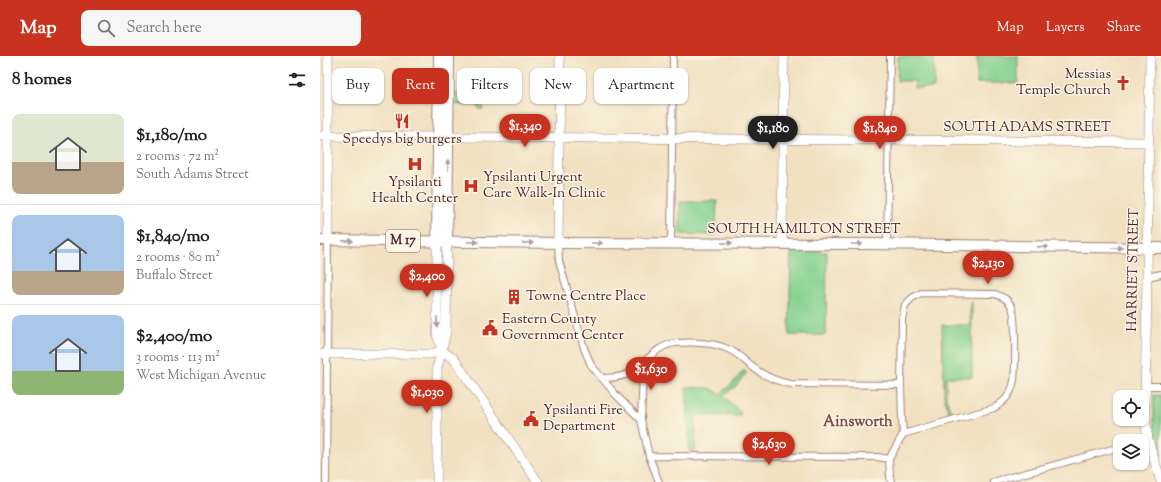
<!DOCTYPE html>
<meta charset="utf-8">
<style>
:root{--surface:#fff;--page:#f6f6f6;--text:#222;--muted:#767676;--line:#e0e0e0;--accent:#c8321e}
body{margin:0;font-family:"Sorts Mill Goudy",serif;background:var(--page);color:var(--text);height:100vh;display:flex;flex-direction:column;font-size:15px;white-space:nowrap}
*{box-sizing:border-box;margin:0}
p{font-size:13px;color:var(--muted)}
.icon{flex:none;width:22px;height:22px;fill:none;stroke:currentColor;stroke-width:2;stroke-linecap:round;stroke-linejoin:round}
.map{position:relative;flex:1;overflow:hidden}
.panel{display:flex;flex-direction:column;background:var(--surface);width:320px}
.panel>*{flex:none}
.hud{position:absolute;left:12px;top:12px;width:380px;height:36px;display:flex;gap:8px}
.tools{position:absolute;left:793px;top:334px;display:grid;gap:8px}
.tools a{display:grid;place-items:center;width:36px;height:36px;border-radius:8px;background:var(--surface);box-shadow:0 1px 3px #0004;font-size:20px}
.price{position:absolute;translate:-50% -34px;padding:0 9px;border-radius:14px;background:var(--accent);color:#fff;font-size:13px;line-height:26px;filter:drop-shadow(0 1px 2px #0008)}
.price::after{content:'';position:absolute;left:50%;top:24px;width:12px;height:9px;margin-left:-6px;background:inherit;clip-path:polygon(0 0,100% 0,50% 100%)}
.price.selected{background:#222;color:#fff}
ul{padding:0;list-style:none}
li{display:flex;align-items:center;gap:12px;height:100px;padding:0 12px}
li+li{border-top:1px solid var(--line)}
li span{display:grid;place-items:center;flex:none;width:112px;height:80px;border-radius:8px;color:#555}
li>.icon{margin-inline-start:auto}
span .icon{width:48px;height:48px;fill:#fffc;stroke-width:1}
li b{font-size:17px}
h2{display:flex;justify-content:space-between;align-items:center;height:48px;padding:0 12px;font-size:17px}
.pill{padding:0 14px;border-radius:8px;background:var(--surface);box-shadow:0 1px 3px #0004;font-size:14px;line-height:36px}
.pill.selected{background:var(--accent);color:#fff}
header{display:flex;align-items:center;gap:24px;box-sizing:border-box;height:56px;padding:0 20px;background:var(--accent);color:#fff}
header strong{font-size:19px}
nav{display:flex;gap:22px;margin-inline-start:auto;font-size:14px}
.search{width:280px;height:36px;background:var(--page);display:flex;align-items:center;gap:10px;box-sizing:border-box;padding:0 14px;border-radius:8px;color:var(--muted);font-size:15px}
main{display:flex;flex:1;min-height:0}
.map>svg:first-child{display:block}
</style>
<header>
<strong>Map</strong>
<div class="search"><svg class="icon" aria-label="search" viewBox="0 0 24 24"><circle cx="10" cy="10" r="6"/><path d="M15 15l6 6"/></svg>Search here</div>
<nav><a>Map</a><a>Layers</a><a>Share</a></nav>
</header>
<main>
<section class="panel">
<h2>8 homes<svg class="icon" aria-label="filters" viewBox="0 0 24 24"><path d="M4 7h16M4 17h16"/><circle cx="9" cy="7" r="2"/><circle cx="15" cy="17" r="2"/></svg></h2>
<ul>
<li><span style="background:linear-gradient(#dfe7d0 60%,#b9a48a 0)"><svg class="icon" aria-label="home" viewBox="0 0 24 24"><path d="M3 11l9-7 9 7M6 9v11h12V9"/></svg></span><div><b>$1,180/mo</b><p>2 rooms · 72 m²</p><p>South Adams Street</p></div></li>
<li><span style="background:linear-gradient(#a9c7e8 70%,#b9a48a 0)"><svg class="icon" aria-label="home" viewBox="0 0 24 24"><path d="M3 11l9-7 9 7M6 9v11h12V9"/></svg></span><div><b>$1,840/mo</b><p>2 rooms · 80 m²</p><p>Buffalo Street</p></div></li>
<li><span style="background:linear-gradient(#a9c7e8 70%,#8fb573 0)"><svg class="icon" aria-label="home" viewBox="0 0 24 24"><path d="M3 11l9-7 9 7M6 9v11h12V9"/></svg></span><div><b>$2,400/mo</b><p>3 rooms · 113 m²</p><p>West Michigan Avenue</p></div></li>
</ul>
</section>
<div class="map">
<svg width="841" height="426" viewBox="0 0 841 426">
<rect width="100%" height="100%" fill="#fcf5e5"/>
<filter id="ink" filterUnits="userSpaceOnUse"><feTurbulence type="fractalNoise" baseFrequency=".025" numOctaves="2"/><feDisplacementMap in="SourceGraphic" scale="8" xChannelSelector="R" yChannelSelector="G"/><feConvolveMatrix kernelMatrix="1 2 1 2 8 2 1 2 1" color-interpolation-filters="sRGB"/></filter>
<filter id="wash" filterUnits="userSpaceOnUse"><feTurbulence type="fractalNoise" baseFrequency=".012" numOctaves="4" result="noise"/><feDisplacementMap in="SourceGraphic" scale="16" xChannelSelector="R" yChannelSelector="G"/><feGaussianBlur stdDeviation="0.9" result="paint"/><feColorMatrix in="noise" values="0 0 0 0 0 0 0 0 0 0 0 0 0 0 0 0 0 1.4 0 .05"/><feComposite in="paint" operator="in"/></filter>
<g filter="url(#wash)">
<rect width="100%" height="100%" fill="#f1e1c1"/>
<!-- green -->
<path fill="#85d18f" stroke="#68785d" d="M578,0H614V32H595V25H577Z
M657,0H698V27H657Z
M136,37H163V53H159L158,49H136L135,41Z
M360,145H397L396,179L360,178Z
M471,196H507L506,279H469Z
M650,246H652V321H626V341L631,356L629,357L624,340L622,269H650Z
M424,314L426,317L416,330L403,340L420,356V360L376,359L375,395H369L368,358L366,331L390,332L400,338L413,327Z
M834,339H841V400C834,376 833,364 834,339Z"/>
</g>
<g filter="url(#ink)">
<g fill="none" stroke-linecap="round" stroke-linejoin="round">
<defs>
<path id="street" d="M238,187L239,205L264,292L271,309L296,339L321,364L329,400L339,426
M351,187L353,0
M567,188L570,0
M827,221L841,218
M281,322C290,322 299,322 308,318C325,309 335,289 356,287C372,286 393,286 408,293C417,297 423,303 430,309C443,320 455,325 471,328L581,329
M826,330H841
M321,364L323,316L326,304
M329,400L558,401L569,403
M6,426L8,184
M571,426L570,420L569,403L583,378L582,363L581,329L582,263L585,249L592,242L601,237L675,238C683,241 688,243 692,251C696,260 696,319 693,329C690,340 683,347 674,352L583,378
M673,426L800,391"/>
<path id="secondary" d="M830,0L825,362L828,383L841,426
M0,80L829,86
M8,184V0
M117,185V278L122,295L134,303L136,306L218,426
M238,187L240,0
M462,187L464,0
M0,298H110L122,295
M117,426V312L126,277L127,185"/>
<path id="primary" d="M0,184L238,187L549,188L841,192
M117,185L119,0
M127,185L129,0"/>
</defs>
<!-- street casing -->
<use href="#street" stroke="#9e8076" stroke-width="8"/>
<!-- secondary casing -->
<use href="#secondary" stroke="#9e8076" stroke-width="10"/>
<!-- primary casing -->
<use href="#primary" stroke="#9e8076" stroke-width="12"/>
<!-- street -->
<use href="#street" stroke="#fff" stroke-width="6"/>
<!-- secondary -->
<use href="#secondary" stroke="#fff" stroke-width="9"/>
<!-- primary -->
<use href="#primary" stroke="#fff" stroke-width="10"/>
</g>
<!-- one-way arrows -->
<defs><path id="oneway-solid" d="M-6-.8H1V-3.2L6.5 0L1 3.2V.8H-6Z"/></defs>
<g fill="#ae9aa0">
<use href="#oneway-solid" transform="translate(128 109) rotate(-89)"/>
<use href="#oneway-solid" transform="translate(28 185) rotate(1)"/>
<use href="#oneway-solid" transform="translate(153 186) rotate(1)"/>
<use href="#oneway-solid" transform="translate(208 187) rotate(1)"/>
<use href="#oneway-solid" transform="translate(277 187)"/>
<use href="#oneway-solid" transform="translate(407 187)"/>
<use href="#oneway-solid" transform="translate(537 188)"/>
<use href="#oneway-solid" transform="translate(723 191) rotate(1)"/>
<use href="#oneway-solid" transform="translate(797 192) rotate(1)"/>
<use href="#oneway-solid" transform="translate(117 266) rotate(90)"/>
</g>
</g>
<!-- icons -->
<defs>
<symbol id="church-bare" viewBox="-9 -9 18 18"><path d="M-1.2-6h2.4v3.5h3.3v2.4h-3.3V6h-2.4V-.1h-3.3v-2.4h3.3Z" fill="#c8321e" stroke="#fcf5e5" stroke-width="2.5" paint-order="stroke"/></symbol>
<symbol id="restaurant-bare" viewBox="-9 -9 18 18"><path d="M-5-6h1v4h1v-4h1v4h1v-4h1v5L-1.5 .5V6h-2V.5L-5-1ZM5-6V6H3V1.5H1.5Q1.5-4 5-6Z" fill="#c8321e" stroke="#fcf5e5" stroke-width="2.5" paint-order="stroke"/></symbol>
<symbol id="hospital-bare" viewBox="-9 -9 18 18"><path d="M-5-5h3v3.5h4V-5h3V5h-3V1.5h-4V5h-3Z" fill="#c8321e" stroke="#fcf5e5" stroke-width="2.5" paint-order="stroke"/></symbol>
<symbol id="building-bare" viewBox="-9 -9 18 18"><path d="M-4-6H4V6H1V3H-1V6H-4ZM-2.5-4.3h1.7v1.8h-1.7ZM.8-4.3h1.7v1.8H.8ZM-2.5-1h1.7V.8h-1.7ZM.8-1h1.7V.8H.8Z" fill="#c8321e" stroke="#fcf5e5" stroke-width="2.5" paint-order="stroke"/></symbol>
<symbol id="civic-bare" viewBox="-9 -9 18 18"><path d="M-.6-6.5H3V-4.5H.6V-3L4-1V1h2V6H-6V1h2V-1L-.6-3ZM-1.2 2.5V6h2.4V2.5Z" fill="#c8321e" stroke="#fcf5e5" stroke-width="2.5" paint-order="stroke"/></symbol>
</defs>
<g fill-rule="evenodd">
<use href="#church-bare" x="792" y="16" width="22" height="22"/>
<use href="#restaurant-bare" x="71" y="54" width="22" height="22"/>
<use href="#hospital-bare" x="84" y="97" width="22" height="22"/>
<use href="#hospital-bare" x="140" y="119" width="22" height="22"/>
<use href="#building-bare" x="183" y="230" width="22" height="22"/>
<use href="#civic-bare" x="159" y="261" width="22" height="22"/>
<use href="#civic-bare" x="200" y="352" width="22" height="22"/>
</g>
<g text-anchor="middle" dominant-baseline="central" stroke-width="3" stroke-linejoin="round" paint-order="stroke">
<!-- shield labels -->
<rect fill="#fcf5e5" stroke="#7f5f63" stroke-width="1" x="66" y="174" width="34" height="22" rx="3"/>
<g font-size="13" font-weight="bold" fill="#4a1f2b">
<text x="83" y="185">M 17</text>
</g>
<!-- poi labels -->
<g font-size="14" fill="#4a1f2b" stroke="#fcf5e5" text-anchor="start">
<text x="791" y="19" text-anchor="end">Messias<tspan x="791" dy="16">Temple Church</tspan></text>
<text x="82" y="84" text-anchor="middle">Speedys big burgers</text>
<text x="163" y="122">Ypsilanti Urgent<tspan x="163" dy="16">Care Walk-In Clinic</tspan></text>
<text x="95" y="127" text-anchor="middle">Ypsilanti<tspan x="95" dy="16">Health Center</tspan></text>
<text x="206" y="241">Towne Centre Place</text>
<text x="182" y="264">Eastern County<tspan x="182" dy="16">Government Center</tspan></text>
<text x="223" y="355">Ypsilanti Fire<tspan x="223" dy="16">Department</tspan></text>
</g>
<!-- street labels -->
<g font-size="14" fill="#4a1f2b" stroke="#fcf5e5">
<text x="707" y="72">SOUTH ADAMS STREET</text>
<text x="484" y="174">SOUTH HAMILTON STREET</text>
<text transform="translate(814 214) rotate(-89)">HARRIET STREET</text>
</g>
<!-- neighbourhood labels -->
<g font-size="15" font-weight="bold" fill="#7e4f48" stroke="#fcf5e5">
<text x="538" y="366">Ainsworth</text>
</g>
</g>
</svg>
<div class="tools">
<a><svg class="icon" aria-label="locate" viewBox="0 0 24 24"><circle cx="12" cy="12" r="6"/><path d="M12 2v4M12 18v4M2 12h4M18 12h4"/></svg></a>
<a><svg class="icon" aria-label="layers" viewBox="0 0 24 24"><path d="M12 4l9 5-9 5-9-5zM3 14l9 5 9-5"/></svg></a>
</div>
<b class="price" style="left:205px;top:92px">$1,340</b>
<b class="price selected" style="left:453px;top:94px">$1,180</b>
<b class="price" style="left:560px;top:94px">$1,840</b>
<b class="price" style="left:668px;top:229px">$2,130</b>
<b class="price" style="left:107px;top:242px">$2,400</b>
<b class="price" style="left:331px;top:335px">$1,630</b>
<b class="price" style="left:107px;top:358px">$1,030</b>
<b class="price" style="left:449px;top:410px">$2,630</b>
<div class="hud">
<a class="pill">Buy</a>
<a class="pill selected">Rent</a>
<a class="pill">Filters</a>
<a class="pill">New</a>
<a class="pill">Apartment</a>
</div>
</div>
</main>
